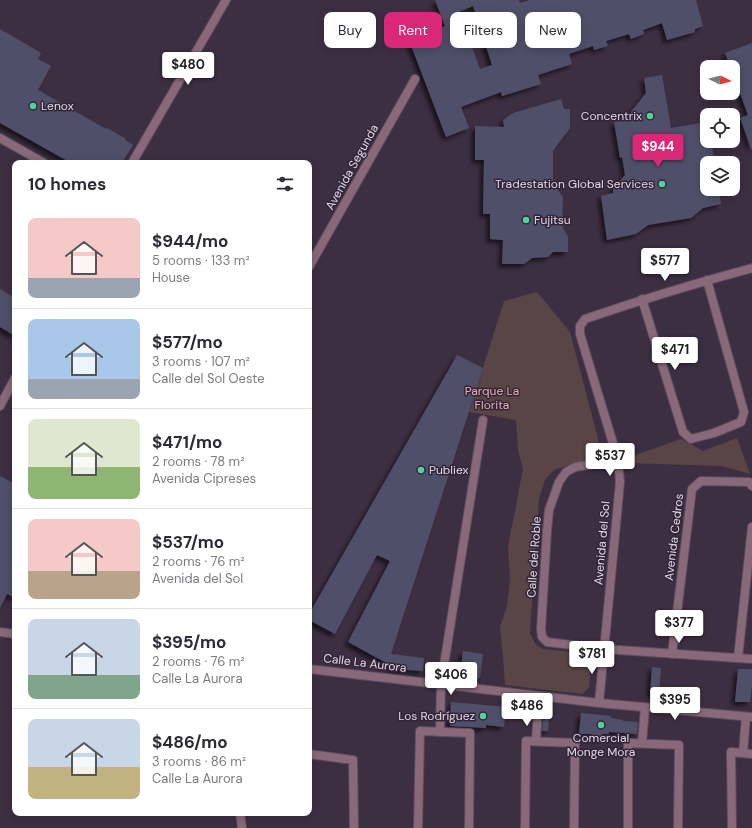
<!DOCTYPE html>
<meta charset="utf-8">
<style>
:root{--surface:#fff;--page:#f7f7f7;--text:#2b2b33;--muted:#7c7c81;--line:#e1e1e2;--accent:#db2777}
body{margin:0;font-family:"DM Sans",sans-serif;background:var(--page);color:var(--text);height:100vh;display:flex;flex-direction:column;font-size:15px;white-space:nowrap}
*{box-sizing:border-box;margin:0}
p{font-size:13px;color:var(--muted)}
.icon{flex:none;width:22px;height:22px;fill:none;stroke:currentColor;stroke-width:2;stroke-linecap:round;stroke-linejoin:round}
.map{position:relative;flex:1;overflow:hidden}
.panel{position:absolute;left:12px;top:160px;width:300px;height:656px;display:flex;flex-direction:column;background:var(--surface);border-radius:8px;box-shadow:0 2px 10px #0003}
.panel>*{flex:none}
.guide{position:absolute;left:324px;top:12px;width:368px;height:36px;display:flex;gap:8px}
.needle{width:26px;rotate:96deg}
.fabs{position:absolute;left:700px;top:60px;display:grid;gap:8px}
.fabs a{display:grid;place-items:center;width:40px;height:40px;border-radius:8px;background:var(--surface);box-shadow:0 2px 10px #0003;font-size:20px}
.price{position:absolute;translate:-50% -34px;padding:0 9px;border-radius:4px;background:#fff;color:#222;font-size:13px;line-height:26px;filter:drop-shadow(0 1px 2px #0008)}
.price::after{content:'';position:absolute;left:50%;top:24px;width:12px;height:9px;margin-left:-6px;background:inherit;clip-path:polygon(0 0,100% 0,50% 100%)}
.price.selected{background:var(--accent);color:#fff}
ul{padding:0;list-style:none}
li{display:flex;align-items:center;gap:12px;height:100px;padding:0 16px}
li+li{border-top:1px solid var(--line)}
li span{display:grid;place-items:center;flex:none;width:112px;height:80px;border-radius:8px;color:#555}
li>.icon{margin-inline-start:auto}
span .icon{width:48px;height:48px;fill:#fffc;stroke-width:1}
li b{font-size:17px}
h2{display:flex;justify-content:space-between;align-items:center;height:48px;padding:0 16px;font-size:17px}
.pill{padding:0 14px;border-radius:8px;background:var(--surface);box-shadow:0 2px 10px #0003;font-size:14px;line-height:36px}
.pill.selected{background:var(--accent);color:#fff}
.map>svg:first-child{display:block}
</style>
<div class="map">
<svg width="752" height="828" viewBox="0 0 752 828">
<defs>
<filter id="shadow"><feDropShadow dx="-3.5" dy="3.5" stdDeviation="2" flood-color="#0009"/></filter>
</defs>
<rect width="100%" height="100%" fill="#3d2f42"/>
<!-- green -->
<path fill="#594545" d="M537,292L570,332L601,450L600,455L594,459L555,469L545,480L539,499L530,633L536,645L543,649L585,653L589,657L591,662L589,687L586,691L582,694L505,685L503,657L500,627L507,606L510,579L508,549L510,534L514,517L519,489L523,469L518,450L516,420L469,412L504,301Z
M737,438L750,474L721,466L628,463L627,458L681,439L703,451Z"/>
<!-- building -->
<path fill="#504f6a" fill-rule="evenodd" filter="url(#shadow)" d="M435,0H519L520,3L530,0H696L703,26L695,29V32L667,40L662,23L643,30L644,34L631,39L629,34L606,41L608,46L594,50L593,46L569,54L572,64L538,75L541,84L502,96L501,92L461,107L469,128L446,137L409,40L445,26ZM473,6L492,65L480,69L459,12Z
M0,29L41,53L38,59L51,66L38,90L106,129L107,128L126,139L125,140L133,145L122,163H71L0,123Z
M752,43V149H751L740,118L748,115L733,74V67H730L725,53Z
M662,75L671,128L707,122V141H711L715,163H707V189H719L721,204L703,208L691,218L648,225L636,234L607,240L601,196L613,193V189L625,175L622,157L620,158L614,122L631,119L630,113L646,93L644,78Z
M561,99L564,109H570V128L553,151V184L563,197L562,226L568,237V252H553L548,257L532,258L524,264H502L503,240L490,239V214H483L484,160H475V126L504,127L503,120L513,113Z
M0,289L15,298V336L0,327Z
M457,355L483,368L391,654L424,658L423,671L391,669L392,666L348,642L390,561L377,555L335,634L309,620V614Z
M0,476L15,484V598L7,594L0,608Z
M463,651L483,654L480,678L460,676Z
M652,667L661,668L659,695L650,694Z
M738,669H752V685L750,702H735Z
M451,702L506,707L504,727L486,725V728L450,726Z
M544,710L550,711L548,731H542Z
M581,713L611,716V718L623,720V721L638,722L637,734L609,732V734H602V738L590,737L591,734H579Z"/>
<g fill="none" stroke-linecap="round" stroke-linejoin="round">
<defs>
<path id="minor" d="M132,163L226,0
M309,267L415,79
M642,299L683,432L691,439L714,433L741,422L744,412L707,280
M618,460L575,467L566,472L559,482L549,510L547,531L541,629L542,637L547,642L604,649L752,659
M672,654L692,489L701,481L749,482L752,486
M738,658L752,527
M599,703L620,482L618,460L580,334V326L585,319C640,300 696,283 752,268
M440,732L441,684L483,420
M536,741L539,696
M642,743L645,708
M743,753L746,717
M309,754L353,760L354,828
M240,813L242,828
M418,828L420,731L470,733L469,828
M525,828L526,741L575,743L574,828
M628,828V743L679,745L678,828
M732,828L731,752L752,754"/>
<path id="tertiary" d="M0,138L44,163
M0,406L15,378
M0,632L15,634
M309,669L599,703L752,717"/>
</defs>
<!-- minor casing -->
<use href="#minor" stroke="#5a4d5f" stroke-width="10"/>
<!-- tertiary casing -->
<use href="#tertiary" stroke="#5a4d5f" stroke-width="10"/>
<!-- minor -->
<use href="#minor" stroke="#896979" stroke-width="8"/>
<!-- tertiary -->
<use href="#tertiary" stroke="#896979" stroke-width="8"/>
</g>
<!-- markers -->
<g fill="#4fd399" stroke="#332538" stroke-width="1.5">
<circle cx="33" cy="106" r="4"/>
<circle cx="650" cy="116" r="4"/>
<circle cx="662" cy="184" r="4"/>
<circle cx="526" cy="220" r="4"/>
<circle cx="421" cy="470" r="4"/>
<circle cx="483" cy="716" r="4"/>
<circle cx="601" cy="725" r="4"/>
</g>
<g text-anchor="middle" dominant-baseline="central" stroke-width="3" stroke-linejoin="round" paint-order="stroke">
<!-- poi labels -->
<g font-size="12" fill="#e0d7e3" stroke="#332538" text-anchor="start">
<text x="41" y="106">Lenox</text>
<text x="642" y="116" text-anchor="end">Concentrix</text>
<text x="654" y="184" text-anchor="end">Tradestation Global Services</text>
<text x="534" y="220">Fujitsu</text>
<text x="429" y="470">Publiex</text>
<text x="475" y="716" text-anchor="end">Los Rodríguez</text>
<text x="601" y="738" text-anchor="middle">Comercial<tspan x="601" dy="14">Monge Mora</tspan></text>
</g>
<!-- street labels -->
<g font-size="12" fill="#e0d7e3" stroke="#332538">
<text transform="translate(352 167) rotate(-61)">Avenida Segunda</text>
<text transform="translate(674 537) rotate(-83)">Avenida Cedros</text>
<text transform="translate(602 543) rotate(-85)">Avenida del Sol</text>
<text transform="translate(534 557) rotate(-86)">Calle del Roble</text>
<text transform="translate(365 663) rotate(7)">Calle La Aurora</text>
</g>
<!-- park labels -->
<g font-size="12" fill="#edafae" stroke="#332538">
<text x="492" y="391">Parque La<tspan x="492" dy="14">Florita</tspan></text>
</g>
</g>
</svg>
<div class="fabs">
<a><svg class="needle" viewBox="-14 -14 28 28"><path d="M0-13l5 13h-10z" fill="#e53935"/><path d="M0 13l5-13h-10z" fill="#7c7c81"/></svg></a>
<a><svg class="icon" aria-label="locate" viewBox="0 0 24 24"><circle cx="12" cy="12" r="6"/><path d="M12 2v4M12 18v4M2 12h4M18 12h4"/></svg></a>
<a><svg class="icon" aria-label="layers" viewBox="0 0 24 24"><path d="M12 4l9 5-9 5-9-5zM3 14l9 5 9-5"/></svg></a>
</div>
<b class="price" style="left:188px;top:86px">$480</b>
<b class="price selected" style="left:658px;top:168px">$944</b>
<b class="price" style="left:665px;top:282px">$577</b>
<b class="price" style="left:675px;top:371px">$471</b>
<b class="price" style="left:610px;top:477px">$537</b>
<b class="price" style="left:679px;top:644px">$377</b>
<b class="price" style="left:592px;top:675px">$781</b>
<b class="price" style="left:451px;top:696px">$406</b>
<b class="price" style="left:675px;top:721px">$395</b>
<b class="price" style="left:527px;top:727px">$486</b>
<div class="guide">
<a class="pill">Buy</a>
<a class="pill selected">Rent</a>
<a class="pill">Filters</a>
<a class="pill">New</a>
</div>
<section class="panel">
<h2>10 homes<svg class="icon" aria-label="filters" viewBox="0 0 24 24"><path d="M4 7h16M4 17h16"/><circle cx="9" cy="7" r="2"/><circle cx="15" cy="17" r="2"/></svg></h2>
<ul>
<li><span style="background:linear-gradient(#f6c9c9 75%,#9aa5b1 0)"><svg class="icon" aria-label="home" viewBox="0 0 24 24"><path d="M3 11l9-7 9 7M6 9v11h12V9"/></svg></span><div><b>$944/mo</b><p>5 rooms · 133 m²</p><p>House</p></div></li>
<li><span style="background:linear-gradient(#a9c7e8 75%,#9aa5b1 0)"><svg class="icon" aria-label="home" viewBox="0 0 24 24"><path d="M3 11l9-7 9 7M6 9v11h12V9"/></svg></span><div><b>$577/mo</b><p>3 rooms · 107 m²</p><p>Calle del Sol Oeste</p></div></li>
<li><span style="background:linear-gradient(#dfe7d0 60%,#8fb573 0)"><svg class="icon" aria-label="home" viewBox="0 0 24 24"><path d="M3 11l9-7 9 7M6 9v11h12V9"/></svg></span><div><b>$471/mo</b><p>2 rooms · 78 m²</p><p>Avenida Cipreses</p></div></li>
<li><span style="background:linear-gradient(#f6c9c9 65%,#b9a48a 0)"><svg class="icon" aria-label="home" viewBox="0 0 24 24"><path d="M3 11l9-7 9 7M6 9v11h12V9"/></svg></span><div><b>$537/mo</b><p>2 rooms · 76 m²</p><p>Avenida del Sol</p></div></li>
<li><span style="background:linear-gradient(#c9d6e8 70%,#7fa58c 0)"><svg class="icon" aria-label="home" viewBox="0 0 24 24"><path d="M3 11l9-7 9 7M6 9v11h12V9"/></svg></span><div><b>$395/mo</b><p>2 rooms · 76 m²</p><p>Calle La Aurora</p></div></li>
<li><span style="background:linear-gradient(#c9d6e8 60%,#c2b280 0)"><svg class="icon" aria-label="home" viewBox="0 0 24 24"><path d="M3 11l9-7 9 7M6 9v11h12V9"/></svg></span><div><b>$486/mo</b><p>3 rooms · 86 m²</p><p>Calle La Aurora</p></div></li>
</ul>
</section>
</div>
